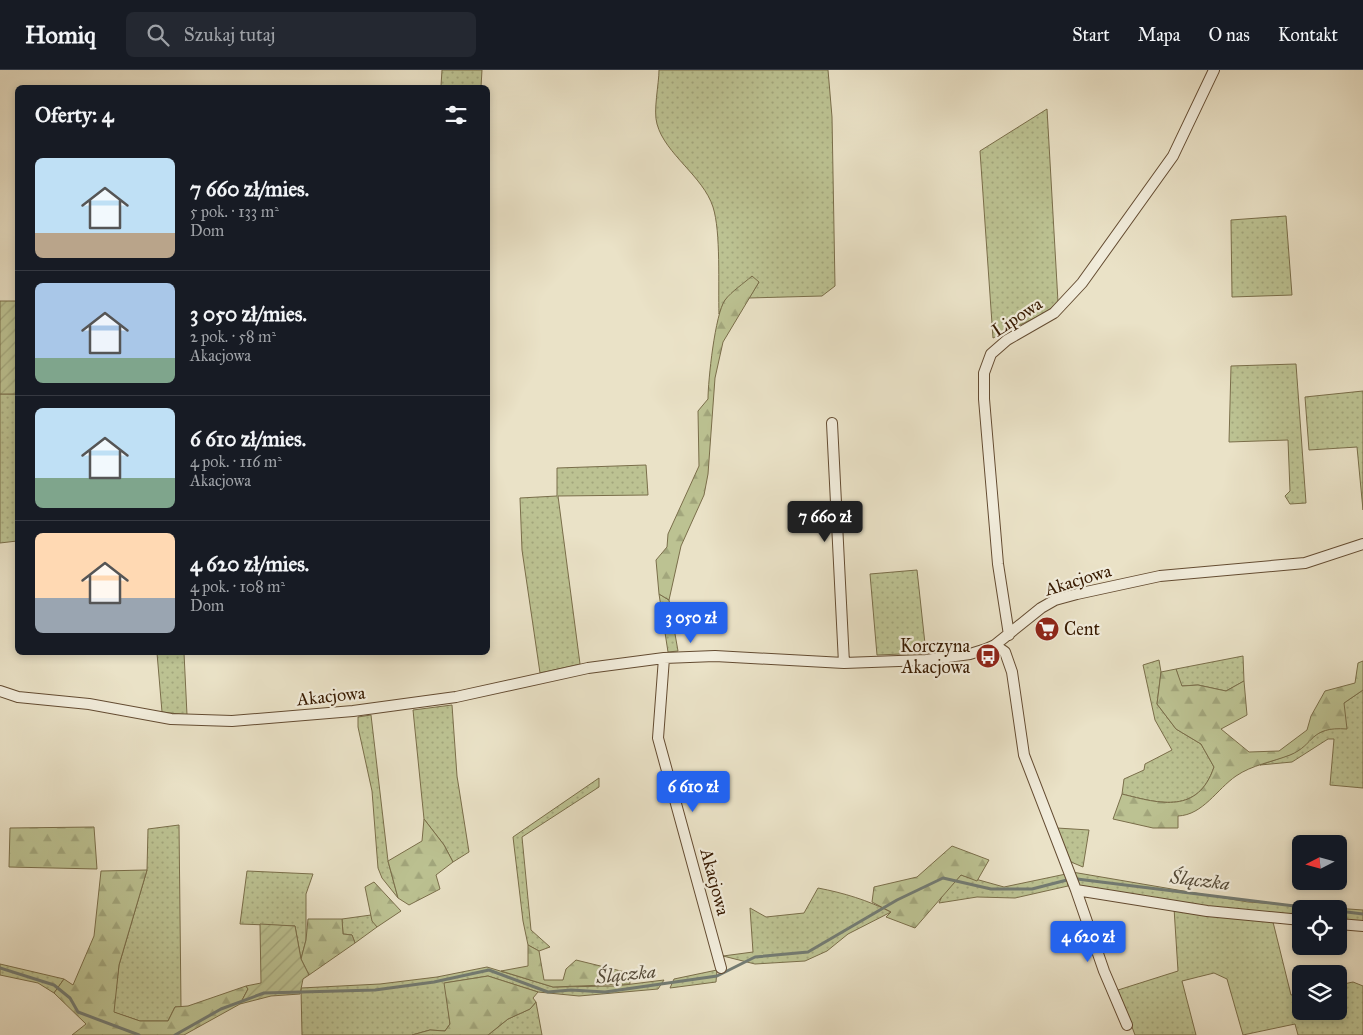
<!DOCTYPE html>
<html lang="pl">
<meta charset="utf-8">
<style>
:root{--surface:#171b24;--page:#242831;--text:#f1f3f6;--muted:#9ea1a6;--line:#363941;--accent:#2563eb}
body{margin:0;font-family:"IM FELL Great Primer",serif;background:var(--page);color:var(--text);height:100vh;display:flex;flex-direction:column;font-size:19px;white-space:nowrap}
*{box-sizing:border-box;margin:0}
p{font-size:16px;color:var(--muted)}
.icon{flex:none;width:28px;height:28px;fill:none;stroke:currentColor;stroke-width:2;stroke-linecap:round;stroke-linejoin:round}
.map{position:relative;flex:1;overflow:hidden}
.drawer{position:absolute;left:15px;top:15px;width:475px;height:570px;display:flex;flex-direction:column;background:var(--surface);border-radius:8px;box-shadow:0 2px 8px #0003}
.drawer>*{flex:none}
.needle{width:32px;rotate:264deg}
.tools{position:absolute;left:1292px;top:765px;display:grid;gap:10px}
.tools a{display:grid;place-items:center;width:55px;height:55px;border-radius:8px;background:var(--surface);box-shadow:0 2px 8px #0003;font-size:25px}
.price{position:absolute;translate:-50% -42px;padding:0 11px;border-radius:5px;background:var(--accent);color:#fff;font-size:16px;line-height:32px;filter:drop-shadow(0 1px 2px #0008)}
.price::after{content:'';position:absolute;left:50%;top:30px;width:15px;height:11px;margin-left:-8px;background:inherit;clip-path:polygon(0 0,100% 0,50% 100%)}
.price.active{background:#222;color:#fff}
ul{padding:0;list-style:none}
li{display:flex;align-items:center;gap:15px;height:125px;padding:0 20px}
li+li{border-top:1px solid var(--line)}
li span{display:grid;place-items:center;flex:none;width:140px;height:100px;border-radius:8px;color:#555}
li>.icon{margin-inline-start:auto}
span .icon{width:60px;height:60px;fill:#fffc;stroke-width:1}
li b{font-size:21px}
h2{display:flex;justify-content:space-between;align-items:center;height:60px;padding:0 20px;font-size:21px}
header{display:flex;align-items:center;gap:30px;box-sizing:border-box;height:70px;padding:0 25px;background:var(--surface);border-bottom:1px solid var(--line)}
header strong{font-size:24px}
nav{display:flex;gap:28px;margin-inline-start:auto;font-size:18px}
.search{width:350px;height:45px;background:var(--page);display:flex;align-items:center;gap:12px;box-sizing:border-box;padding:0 18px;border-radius:8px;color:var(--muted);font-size:19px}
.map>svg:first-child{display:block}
</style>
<header>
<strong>Homiq</strong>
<div class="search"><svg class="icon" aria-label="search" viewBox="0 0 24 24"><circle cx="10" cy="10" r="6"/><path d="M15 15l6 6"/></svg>Szukaj tutaj</div>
<nav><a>Start</a><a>Mapa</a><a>O nas</a><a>Kontakt</a></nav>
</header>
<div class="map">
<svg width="1363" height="965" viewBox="0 0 1363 965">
<defs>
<pattern id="grass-dots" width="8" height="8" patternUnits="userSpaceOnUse" patternTransform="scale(1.25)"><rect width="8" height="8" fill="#bcc292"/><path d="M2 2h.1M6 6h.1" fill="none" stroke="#a2a67c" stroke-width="1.8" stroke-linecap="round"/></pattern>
<pattern id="forest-firs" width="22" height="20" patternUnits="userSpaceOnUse" patternTransform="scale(1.25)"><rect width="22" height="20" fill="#bcc292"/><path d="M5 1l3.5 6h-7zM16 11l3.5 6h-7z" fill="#a2a67c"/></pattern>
<pattern id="garden-furrows" width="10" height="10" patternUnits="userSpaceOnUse" patternTransform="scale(1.25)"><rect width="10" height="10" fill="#bcc292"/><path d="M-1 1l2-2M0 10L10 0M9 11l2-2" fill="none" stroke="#a2a67c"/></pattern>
</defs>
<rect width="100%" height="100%" fill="#eae2c7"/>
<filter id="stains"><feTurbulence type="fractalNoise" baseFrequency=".004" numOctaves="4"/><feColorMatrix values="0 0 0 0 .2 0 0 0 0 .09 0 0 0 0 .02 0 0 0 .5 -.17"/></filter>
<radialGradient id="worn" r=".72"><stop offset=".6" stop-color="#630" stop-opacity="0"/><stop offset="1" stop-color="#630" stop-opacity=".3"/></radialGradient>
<!-- grass -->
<path fill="url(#grass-dots)" stroke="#7a6e4a" d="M442,0H482L481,17L441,16Z
M659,0H828L832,47L835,216L822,226L749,228L759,212L725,230L719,244C718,216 721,162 713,137C703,106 665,84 657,54C653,41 659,14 659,0Z
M1047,39L1058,232L1047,242L993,268L980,81Z
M1286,146L1292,225L1232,227L1231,150Z
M1296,294L1306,433L1290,434L1285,426L1290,421L1288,370L1229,372L1231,296Z
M1363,321V440L1357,377L1309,380L1305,327Z
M0,324H18L17,471L0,473Z
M646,395L648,425L558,426L580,594L540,603L522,480L520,428L557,426V398Z
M917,500L926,583L877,585L870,504Z
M659,524L669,530L678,581L668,582Z
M157,583H184L187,645L162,642Z
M1243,586L1244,611L1226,621L1198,615L1181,616L1176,599Z
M1159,590L1161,602L1157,634L1176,659L1201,674L1214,697C1198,744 1161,734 1122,724L1124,709L1144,700L1145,694L1172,680L1155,650L1143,595Z
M1363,620V718L1330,715L1334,669H1328L1292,692L1260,695L1292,684L1314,665L1331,658L1344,633Z
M452,635L457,706L469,782L453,792L444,775L424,749L413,640Z
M371,645L388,791L398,828L382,808L378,798L372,721L358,657V647Z
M599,708V717L522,767L531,860L550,877L539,881L528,875L523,851L513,767Z
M179,755L181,937H175L168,951H140L113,942L119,895L147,800L148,759Z
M1057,758L1089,760L1083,797L1071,792Z
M247,801L313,804L306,824V870L301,889L295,856L240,854Z
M1072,802L1248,832L1363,840V853L1339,851V839H1301V847L1232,840L1083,818L1077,814Z
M1066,804L1068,816L1015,828L977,827L939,833L943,824L961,805L1004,817Z
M818,818C844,823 867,830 891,842L848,864L827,881L805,891L755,894L723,886L753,882L750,838L766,847L804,843Z
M1174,838L1273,852L1291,925L1301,923V941H1339V915L1353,912L1363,916V965H1298L1295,954L1243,965L1227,909L1214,903L1182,911L1196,965H1135L1118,920L1178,901Z
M371,845L377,857L355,873L352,865L343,864L342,849Z
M0,894L64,909L54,923L38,913L0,905Z
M487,897L553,917L616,916L664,910L658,919L579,926L538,922L488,906L445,913L450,954L445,961L430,960L412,965H302L301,918L380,914L437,907Z
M717,900L716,912L670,918L674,909Z
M536,932L542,965H488L508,949L530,939Z"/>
<!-- forest -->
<path fill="url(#forest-firs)" stroke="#7a6e4a" d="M752,206L759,212L723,272L715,308L708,404L704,425L681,476L669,530L659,524L656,490L667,477L668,464L699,396L698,341L708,329C708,311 715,244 725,230C732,221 743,214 752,206Z
M1363,591V620L1344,633L1347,659C1309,656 1315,675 1290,685C1272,692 1252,695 1236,706C1217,719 1203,745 1178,746V758H1153L1113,749L1122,724C1161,734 1198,744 1214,697L1201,674L1176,659L1157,634L1161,602L1176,599L1182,616L1198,615L1226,621L1244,611L1247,645L1221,659L1249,682L1279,681L1307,660L1311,646L1325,621L1355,613L1358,593Z
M424,749L444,775L453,792L436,805L440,819L409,835L398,828L388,791L422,771Z
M94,757L97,799L9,797L10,758Z
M952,776L989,790L977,811L961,805L915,858L886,847L891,842L872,832L874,817L917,807Z
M147,800L119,895L114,942L140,951H168L175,937L188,936L246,916L248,919L240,934L184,965H72L86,954L54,923L64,909L73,915L94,866L101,801Z
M374,812L401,841L377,857L372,851L365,817Z
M308,849H342L343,864L352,865L355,873L309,905L301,889L306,870Z
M528,875L539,881L544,910H563L566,899L576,890L629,903L630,914L553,917L501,901L528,896Z
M488,906L538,922L533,928L536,932L530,939L508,949L488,965H412L430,960L445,961L450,954L444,913Z"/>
<!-- garden -->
<path fill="url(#garden-furrows)" stroke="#7a6e4a" d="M0,231H17V324H0Z
M260,854L295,856L301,889L309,905L303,909L300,924L271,926L240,934L248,919L246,916L261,913Z"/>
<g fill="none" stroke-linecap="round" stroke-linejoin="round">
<!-- stream -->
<path stroke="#737b72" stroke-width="3" d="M1077,809L1319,839
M1339,841L1363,844
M0,898L54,915L70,928L78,942L139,965
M175,965L221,939L264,923L375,920L434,912L489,900L548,922L571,920L605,922L717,906L755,887L808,882L897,830L943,808L991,819H1032L1067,810"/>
<defs>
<path id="minor" d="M832,353L844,593
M1009,565L998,494L984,329V303L991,284L1007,270L1054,243L1082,213L1173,86L1214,0
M995,575L1005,582L1012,602L1024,685L1076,820L1207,841L1301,850
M664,588L658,668L721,898
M0,621L18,627L89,634L171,649L232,651L353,641L456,627L588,598L664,588L715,586L844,593L926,590L970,584L986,579L995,575L1041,538L1055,530L1077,524L1160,506L1305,493L1363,474
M1076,820L1104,901L1127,955
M1339,854L1363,856"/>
</defs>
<!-- minor casing -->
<use href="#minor" stroke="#644c32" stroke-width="12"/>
<!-- minor -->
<use href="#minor" stroke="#f1ecdb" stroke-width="10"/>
</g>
<!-- icons -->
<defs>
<symbol id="supermarket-disc" viewBox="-11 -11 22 22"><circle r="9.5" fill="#8f2418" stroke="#f1ecdb"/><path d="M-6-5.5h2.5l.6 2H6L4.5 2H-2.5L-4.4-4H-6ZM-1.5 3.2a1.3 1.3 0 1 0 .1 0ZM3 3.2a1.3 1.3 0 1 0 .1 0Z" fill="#fff"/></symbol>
<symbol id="bus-disc" viewBox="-11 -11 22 22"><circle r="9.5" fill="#8f2418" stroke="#f1ecdb"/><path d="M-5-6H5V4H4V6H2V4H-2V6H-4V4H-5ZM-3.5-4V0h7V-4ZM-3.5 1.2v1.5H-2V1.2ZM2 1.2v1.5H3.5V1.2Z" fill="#fff"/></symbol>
</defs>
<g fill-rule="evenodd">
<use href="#supermarket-disc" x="1033" y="545" width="28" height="28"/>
<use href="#bus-disc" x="974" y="572" width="28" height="28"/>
</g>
<g text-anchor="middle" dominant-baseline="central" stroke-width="4.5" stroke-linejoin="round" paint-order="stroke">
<!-- street labels -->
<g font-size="18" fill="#371a01" stroke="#f1ecdb">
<text transform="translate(1017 247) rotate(-33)">Lipowa</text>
<text transform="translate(1078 510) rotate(-17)">Akacjowa</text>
<text transform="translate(331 626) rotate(-6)">Akacjowa</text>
<text transform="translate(715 812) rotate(75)">Akacjowa</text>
</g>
<!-- poi labels -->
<g font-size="18" fill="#371a01" stroke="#f1ecdb" text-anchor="start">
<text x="1064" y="559">Cent</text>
<text x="970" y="576" text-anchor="end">Korczyna<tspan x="970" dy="21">Akacjowa</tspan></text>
</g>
<!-- water labels -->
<g font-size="19" font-style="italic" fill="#554b39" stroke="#f1ecdb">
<text transform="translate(1200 810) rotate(7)">Ślączka</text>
<text transform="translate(626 904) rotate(-6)">Ślączka</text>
</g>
</g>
<rect width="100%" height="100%" filter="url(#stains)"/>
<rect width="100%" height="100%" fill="url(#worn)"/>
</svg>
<div class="tools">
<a><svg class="needle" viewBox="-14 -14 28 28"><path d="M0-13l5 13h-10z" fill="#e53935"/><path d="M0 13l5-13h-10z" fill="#9ea1a6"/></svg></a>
<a><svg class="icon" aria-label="locate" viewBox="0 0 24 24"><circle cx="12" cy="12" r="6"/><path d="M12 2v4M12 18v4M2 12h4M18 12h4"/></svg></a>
<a><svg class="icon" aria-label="layers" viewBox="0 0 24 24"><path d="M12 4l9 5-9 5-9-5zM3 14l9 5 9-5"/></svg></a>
</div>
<b class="price active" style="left:825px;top:473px">7 660 zł</b>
<b class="price" style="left:691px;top:574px">3 050 zł</b>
<b class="price" style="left:693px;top:743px">6 610 zł</b>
<b class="price" style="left:1088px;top:893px">4 620 zł</b>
<section class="drawer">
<h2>Oferty: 4<svg class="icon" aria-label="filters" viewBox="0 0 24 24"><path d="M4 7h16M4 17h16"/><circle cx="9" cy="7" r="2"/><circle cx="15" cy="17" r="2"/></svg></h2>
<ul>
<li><span style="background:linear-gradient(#bfe0f5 75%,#b9a48a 0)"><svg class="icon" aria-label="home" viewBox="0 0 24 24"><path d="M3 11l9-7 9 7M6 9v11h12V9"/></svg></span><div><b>7 660 zł/mies.</b><p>5 pok. · 133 m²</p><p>Dom</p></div></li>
<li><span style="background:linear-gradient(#a9c7e8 75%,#7fa58c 0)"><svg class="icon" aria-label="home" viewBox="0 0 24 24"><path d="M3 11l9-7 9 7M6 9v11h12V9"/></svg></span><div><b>3 050 zł/mies.</b><p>2 pok. · 58 m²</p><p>Akacjowa</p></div></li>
<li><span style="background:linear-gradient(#bfe0f5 70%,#7fa58c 0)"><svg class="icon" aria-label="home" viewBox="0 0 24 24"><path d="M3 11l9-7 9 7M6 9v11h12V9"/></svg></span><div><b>6 610 zł/mies.</b><p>4 pok. · 116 m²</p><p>Akacjowa</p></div></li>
<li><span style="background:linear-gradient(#ffd9b3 65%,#9aa5b1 0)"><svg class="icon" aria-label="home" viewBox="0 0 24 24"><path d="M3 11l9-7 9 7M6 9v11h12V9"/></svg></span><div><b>4 620 zł/mies.</b><p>4 pok. · 108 m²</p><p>Dom</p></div></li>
</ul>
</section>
</div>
